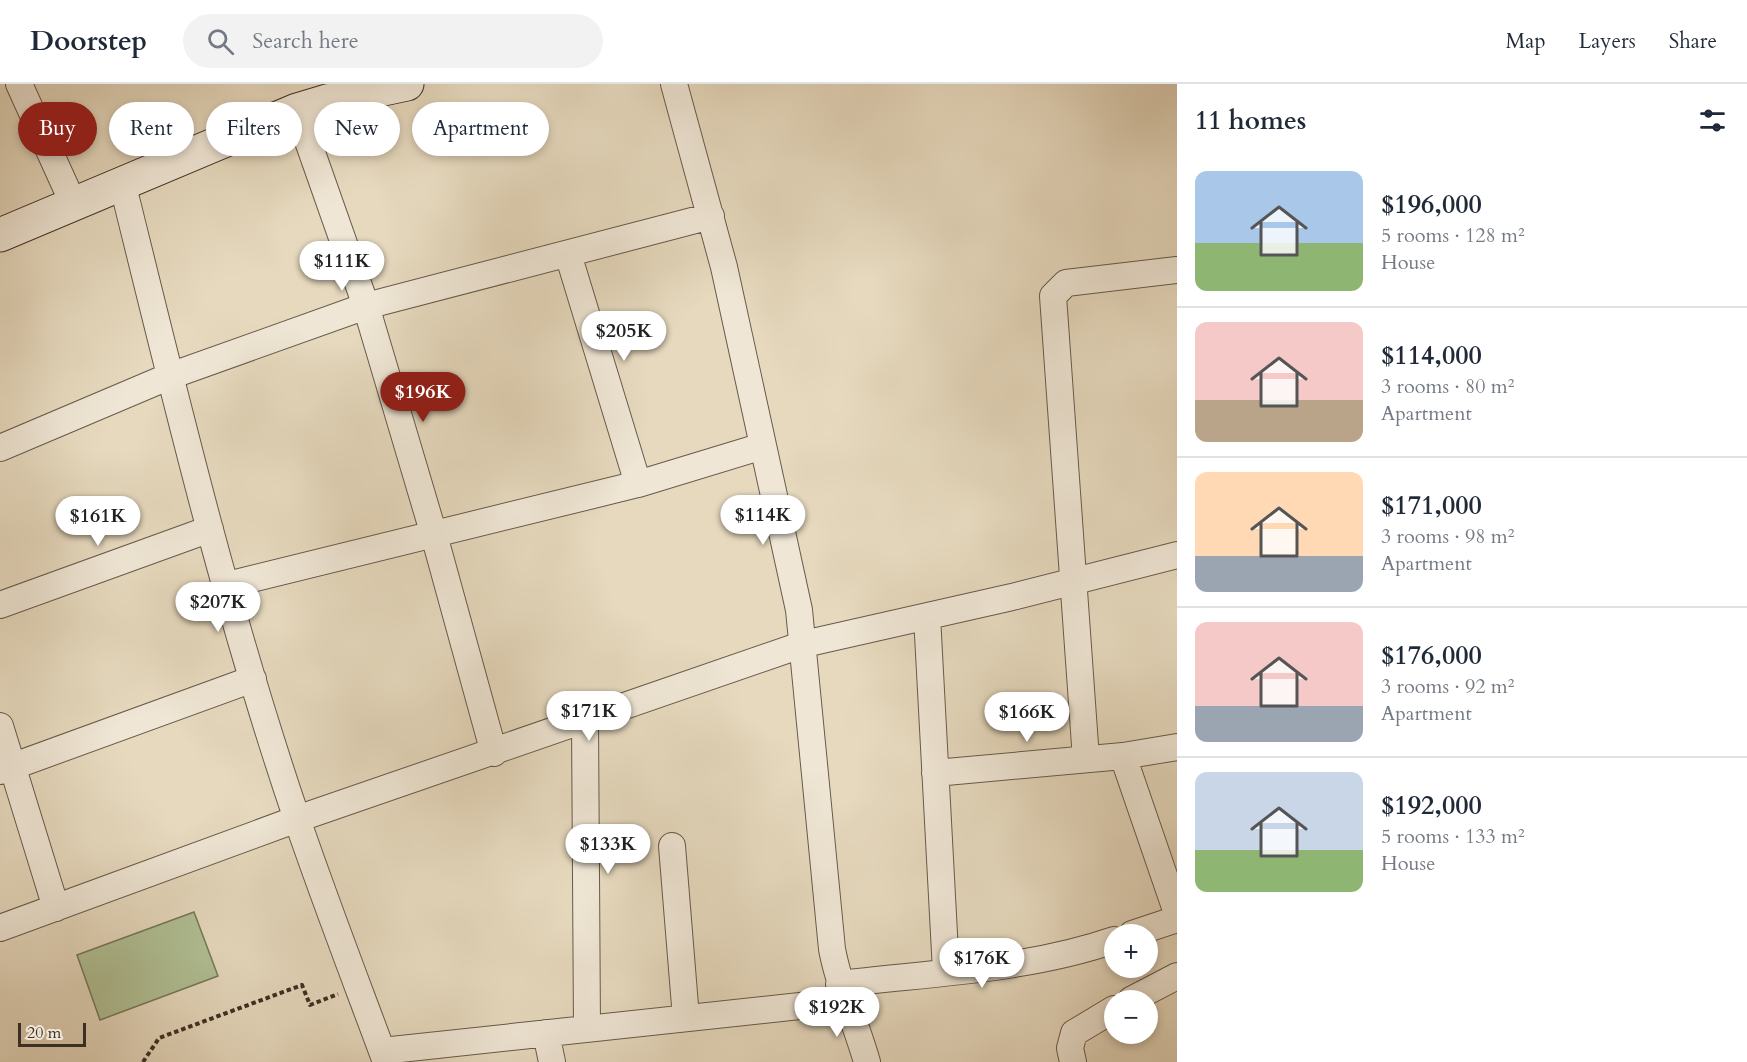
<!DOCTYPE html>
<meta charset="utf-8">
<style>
:root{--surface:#fff;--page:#f2f2f3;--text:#1f2937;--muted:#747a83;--line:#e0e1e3;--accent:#8f2418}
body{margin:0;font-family:Cardo,serif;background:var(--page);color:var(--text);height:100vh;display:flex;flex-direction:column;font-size:22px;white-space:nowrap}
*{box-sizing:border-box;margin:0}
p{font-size:20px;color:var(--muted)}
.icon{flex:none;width:33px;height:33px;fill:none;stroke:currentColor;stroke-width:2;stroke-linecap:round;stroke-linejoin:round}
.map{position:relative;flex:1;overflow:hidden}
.drawer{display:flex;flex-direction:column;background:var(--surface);width:570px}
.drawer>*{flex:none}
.guide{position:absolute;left:18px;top:18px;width:570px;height:54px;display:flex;gap:12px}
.buttons{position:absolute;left:1104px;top:840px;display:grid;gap:12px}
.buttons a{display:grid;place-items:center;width:54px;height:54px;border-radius:50%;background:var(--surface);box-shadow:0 3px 9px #0003;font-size:30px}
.scale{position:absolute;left:18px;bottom:15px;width:68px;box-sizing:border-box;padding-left:6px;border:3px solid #3d2f24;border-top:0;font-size:16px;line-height:21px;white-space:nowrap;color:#3d2f24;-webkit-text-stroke:4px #efe6d5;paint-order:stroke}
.price{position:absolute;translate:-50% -51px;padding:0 14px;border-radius:21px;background:#fff;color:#222;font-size:20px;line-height:39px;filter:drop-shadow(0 2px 3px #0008)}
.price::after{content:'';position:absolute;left:50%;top:36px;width:18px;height:14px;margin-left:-9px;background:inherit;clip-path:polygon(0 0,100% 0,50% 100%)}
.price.selected{background:var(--accent);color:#fff}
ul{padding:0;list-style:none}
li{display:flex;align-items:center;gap:18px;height:150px;padding:0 18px}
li+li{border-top:2px solid var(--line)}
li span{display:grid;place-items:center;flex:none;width:168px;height:120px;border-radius:12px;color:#555}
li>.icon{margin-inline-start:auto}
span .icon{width:72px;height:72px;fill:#fffc;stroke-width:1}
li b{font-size:26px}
h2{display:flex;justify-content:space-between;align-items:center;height:72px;padding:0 18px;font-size:26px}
.pill{padding:0 21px;border-radius:27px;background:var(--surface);box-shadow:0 3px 9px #0003;font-size:21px;line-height:54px}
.pill.selected{background:var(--accent);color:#fff}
header{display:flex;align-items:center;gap:36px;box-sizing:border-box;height:84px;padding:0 30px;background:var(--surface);border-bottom:2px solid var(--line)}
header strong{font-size:28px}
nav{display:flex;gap:33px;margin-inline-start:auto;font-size:21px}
.search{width:420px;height:54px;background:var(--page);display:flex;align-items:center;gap:15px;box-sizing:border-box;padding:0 21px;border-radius:33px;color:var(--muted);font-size:22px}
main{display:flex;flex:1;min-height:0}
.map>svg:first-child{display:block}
</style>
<header>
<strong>Doorstep</strong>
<div class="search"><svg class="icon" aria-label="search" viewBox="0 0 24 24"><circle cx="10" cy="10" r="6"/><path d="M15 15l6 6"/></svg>Search here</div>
<nav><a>Map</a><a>Layers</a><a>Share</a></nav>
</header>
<main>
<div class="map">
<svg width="1177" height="978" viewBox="0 0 1177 978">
<rect width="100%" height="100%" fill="#e6d9be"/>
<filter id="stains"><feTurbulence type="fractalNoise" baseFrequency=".00333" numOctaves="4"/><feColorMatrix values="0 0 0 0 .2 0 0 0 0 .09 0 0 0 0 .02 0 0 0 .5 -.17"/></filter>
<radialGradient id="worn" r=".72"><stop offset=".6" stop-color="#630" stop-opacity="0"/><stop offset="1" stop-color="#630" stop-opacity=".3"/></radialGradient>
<!-- green -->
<path fill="#b0c095" stroke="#76785c" stroke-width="1.5" d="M194,828L218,892L100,936L77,871Z"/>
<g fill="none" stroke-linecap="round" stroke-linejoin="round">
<defs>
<path id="street" d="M19,0L73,119
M674,0L724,183L799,526L832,865C839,904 856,939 867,978
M297,26L366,222L434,451L494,669
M122,98C175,312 226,527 297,735C325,817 356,897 386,978
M568,170L638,400
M0,364L170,292L366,222L711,132
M227,501L638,400L763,362
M0,521L210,445
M927,532L946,887
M585,637L587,945
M0,642L56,824
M1123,672L1177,829
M1086,675L1053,212L1066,199L1177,186
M0,687L253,595
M935,689L1123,672L1177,663
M672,762L686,934
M0,844L297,735L804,560L1012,513L1177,471
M1132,850L1177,835
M839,900C930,889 1027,886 1114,856
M1131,916L1177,892
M546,949L552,978
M382,967L846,917
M1073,978L1070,964L1074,949L1114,925"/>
<path id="secondary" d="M0,151L297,26L327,17L407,0"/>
</defs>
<!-- street casing -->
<use href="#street" stroke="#675a4a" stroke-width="28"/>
<!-- secondary casing -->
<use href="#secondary" stroke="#3d2f24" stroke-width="35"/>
<!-- path -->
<path stroke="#3d2f24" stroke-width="4" stroke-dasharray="4.5 3" stroke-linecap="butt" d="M143,978L159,954L302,901L310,921L338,910"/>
<!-- street -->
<use href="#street" stroke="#efe6d5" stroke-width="26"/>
<!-- secondary -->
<use href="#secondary" stroke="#efe6d5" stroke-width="33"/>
</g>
<rect width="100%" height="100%" filter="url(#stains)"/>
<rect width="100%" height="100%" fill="url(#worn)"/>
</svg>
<div class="buttons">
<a>+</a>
<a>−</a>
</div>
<div class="scale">20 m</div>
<b class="price" style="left:342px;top:208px">$111K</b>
<b class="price" style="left:624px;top:278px">$205K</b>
<b class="price selected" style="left:423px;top:339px">$196K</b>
<b class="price" style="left:763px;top:462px">$114K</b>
<b class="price" style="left:98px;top:463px">$161K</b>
<b class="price" style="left:218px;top:549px">$207K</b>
<b class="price" style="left:589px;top:658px">$171K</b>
<b class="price" style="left:1027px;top:659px">$166K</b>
<b class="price" style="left:608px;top:791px">$133K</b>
<b class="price" style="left:982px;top:905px">$176K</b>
<b class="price" style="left:837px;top:954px">$192K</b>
<div class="guide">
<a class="pill selected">Buy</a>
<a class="pill">Rent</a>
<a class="pill">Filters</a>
<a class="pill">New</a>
<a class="pill">Apartment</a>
</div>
</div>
<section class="drawer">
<h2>11 homes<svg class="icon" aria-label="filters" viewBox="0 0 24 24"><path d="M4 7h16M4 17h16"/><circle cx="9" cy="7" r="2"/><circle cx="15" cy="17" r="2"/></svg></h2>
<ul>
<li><span style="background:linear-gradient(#a9c7e8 60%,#8fb573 0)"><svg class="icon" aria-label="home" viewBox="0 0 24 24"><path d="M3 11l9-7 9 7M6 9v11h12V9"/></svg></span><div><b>$196,000</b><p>5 rooms · 128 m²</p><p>House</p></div></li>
<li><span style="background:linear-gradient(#f6c9c9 65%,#b9a48a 0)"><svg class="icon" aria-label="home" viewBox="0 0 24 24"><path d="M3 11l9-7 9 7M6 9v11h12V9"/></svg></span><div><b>$114,000</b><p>3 rooms · 80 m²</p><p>Apartment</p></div></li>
<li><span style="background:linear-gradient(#ffd9b3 70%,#9aa5b1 0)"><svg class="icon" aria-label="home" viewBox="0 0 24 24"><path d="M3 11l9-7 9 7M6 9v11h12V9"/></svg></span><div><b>$171,000</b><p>3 rooms · 98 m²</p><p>Apartment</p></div></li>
<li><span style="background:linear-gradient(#f6c9c9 70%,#9aa5b1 0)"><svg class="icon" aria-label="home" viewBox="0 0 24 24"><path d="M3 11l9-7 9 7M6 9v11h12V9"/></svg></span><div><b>$176,000</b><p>3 rooms · 92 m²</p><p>Apartment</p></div></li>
<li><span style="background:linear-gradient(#c9d6e8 65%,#8fb573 0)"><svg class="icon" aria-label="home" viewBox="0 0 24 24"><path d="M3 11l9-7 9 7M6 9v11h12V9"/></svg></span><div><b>$192,000</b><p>5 rooms · 133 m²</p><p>House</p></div></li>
</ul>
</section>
</main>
